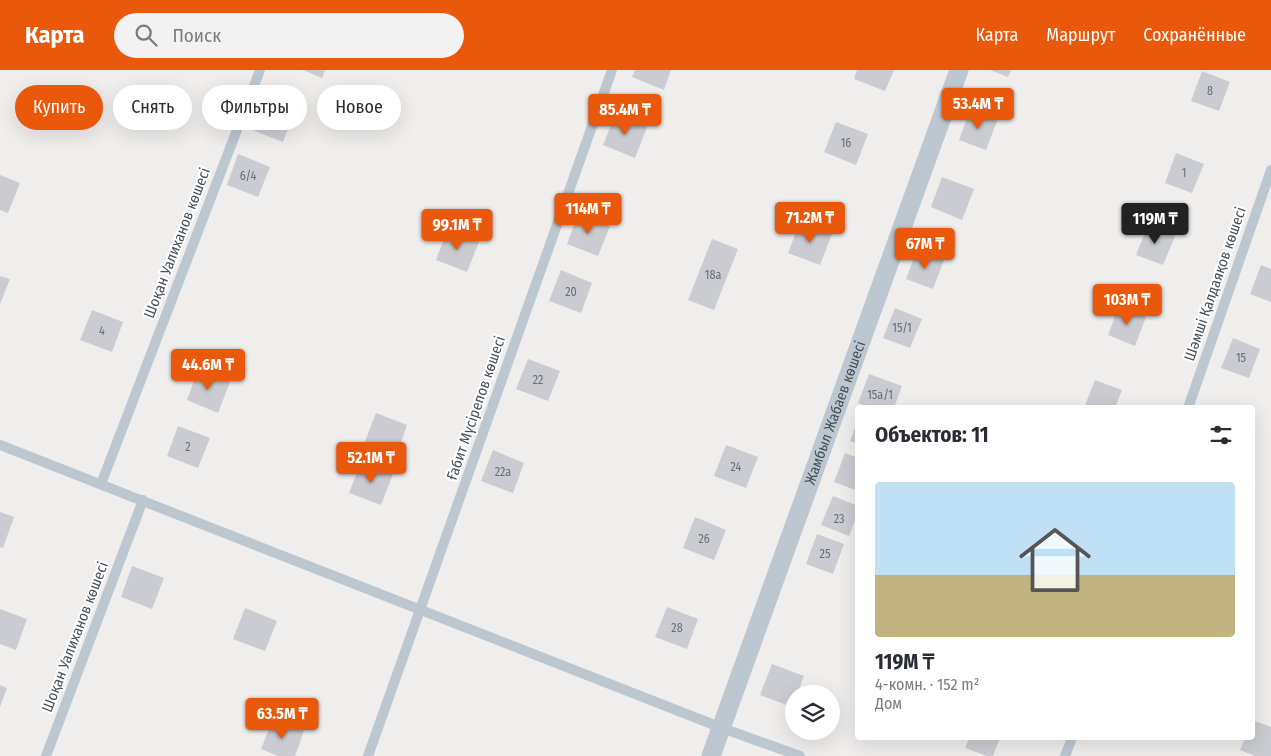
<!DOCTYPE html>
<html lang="ru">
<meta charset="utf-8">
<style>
:root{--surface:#fff;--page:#f2f2f3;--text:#2b2b33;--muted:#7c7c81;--accent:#ea580c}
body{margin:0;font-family:"Fira Sans Condensed",sans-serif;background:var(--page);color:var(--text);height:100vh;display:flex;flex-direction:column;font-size:19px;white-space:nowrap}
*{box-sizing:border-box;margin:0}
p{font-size:16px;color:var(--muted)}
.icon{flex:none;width:28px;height:28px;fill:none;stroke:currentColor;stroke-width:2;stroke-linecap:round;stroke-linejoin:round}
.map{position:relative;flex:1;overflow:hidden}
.side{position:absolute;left:855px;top:335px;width:400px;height:335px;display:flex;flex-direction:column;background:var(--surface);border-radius:5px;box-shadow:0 5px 20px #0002}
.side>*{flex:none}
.top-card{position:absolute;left:15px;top:15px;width:475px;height:45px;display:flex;gap:10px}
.fabs{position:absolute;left:785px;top:615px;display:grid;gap:10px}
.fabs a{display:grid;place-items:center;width:55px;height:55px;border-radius:50%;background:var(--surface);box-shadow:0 5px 20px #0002;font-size:25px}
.price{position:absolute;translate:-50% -42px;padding:0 11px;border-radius:5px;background:var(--accent);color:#fff;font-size:16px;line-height:32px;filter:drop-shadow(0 1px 2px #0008)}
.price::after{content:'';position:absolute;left:50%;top:30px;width:15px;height:11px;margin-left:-8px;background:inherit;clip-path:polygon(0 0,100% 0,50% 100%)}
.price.selected{background:#222;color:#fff}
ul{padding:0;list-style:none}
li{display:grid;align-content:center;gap:10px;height:265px;padding:0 20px}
li span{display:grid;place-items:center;height:155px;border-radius:5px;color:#555}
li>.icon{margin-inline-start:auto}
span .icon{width:90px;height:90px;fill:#fffc;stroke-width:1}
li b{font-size:21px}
h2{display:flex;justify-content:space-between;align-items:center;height:60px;padding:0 20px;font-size:21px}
.pill{padding:0 18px;border-radius:22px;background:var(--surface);box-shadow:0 5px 20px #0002;font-size:18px;line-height:45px}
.pill.selected{background:var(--accent);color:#fff}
header{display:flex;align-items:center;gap:30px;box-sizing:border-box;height:70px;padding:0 25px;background:var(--accent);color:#fff}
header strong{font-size:24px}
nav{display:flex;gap:28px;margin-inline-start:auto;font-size:18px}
.search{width:350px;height:45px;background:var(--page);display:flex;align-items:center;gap:12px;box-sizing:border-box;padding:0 18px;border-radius:28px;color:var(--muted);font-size:19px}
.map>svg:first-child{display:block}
</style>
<header>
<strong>Карта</strong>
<div class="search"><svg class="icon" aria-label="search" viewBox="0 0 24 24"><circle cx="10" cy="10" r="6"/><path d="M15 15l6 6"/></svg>Поиск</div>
<nav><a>Карта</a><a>Маршрут</a><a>Сохранённые</a></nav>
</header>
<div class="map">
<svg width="1271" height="686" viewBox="0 0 1271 686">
<rect width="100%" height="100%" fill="#f0eded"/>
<!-- building -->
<path fill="#caccd2" d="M303,0H325L322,8Z
M635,0H671L664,20L632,7Z
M857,0H894L885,21L854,9Z
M990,0H1011L1008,7Z
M1202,1L1230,12L1219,41L1191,31Z
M263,29L295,41L283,72L252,60Z
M970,41L997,51L986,80L959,70Z
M615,45L647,57L635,88L603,75Z
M836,52L868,64L856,95L824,82Z
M1176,83L1204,94L1192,123L1165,113Z
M238,84L270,97L258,127L227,115Z
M0,105L20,113L8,143L0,140Z
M942,107L974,119L962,150L931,137Z
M578,144L610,156L598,186L567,174Z
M800,152L832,164L820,195L788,183Z
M1148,155L1175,166L1163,195L1136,185Z
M447,160L479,172L467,202L436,190Z
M712,169L738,179L714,240L688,230Z
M917,180L944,190L933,219L906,209Z
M1261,195L1271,199V232L1250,224Z
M561,200L592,213L581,243L549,231Z
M0,206L10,209L0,234Z
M1119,236L1146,247L1135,276L1108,265Z
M895,238L922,249L910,278L883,268Z
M92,240L123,252L112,282L80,270Z
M1233,268L1260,279L1249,308L1221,298Z
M528,289L560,301L548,331L516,319Z
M198,300L230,312L218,343L187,330Z
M869,304L902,316L894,338H869L858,333Z
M1095,310L1122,320L1115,338H1084Z
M376,343L407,355L396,386L364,374Z
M857,352H858V374L850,371Z
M178,356L210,368L198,398L167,386Z
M726,375L758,387L746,418L714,406Z
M493,380L524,393L513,423L481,411Z
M845,383L858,388V421L834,412Z
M361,392L393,404L381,435L349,423Z
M833,426L858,436V443L849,466L821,455Z
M0,442L14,447L3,478L0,477Z
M695,447L726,460L714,490L683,478Z
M817,464L844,474L833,504L806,494Z
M132,496L164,508L152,539L121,527Z
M667,537L698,549L687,579L655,567Z
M245,538L277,551L265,581L233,569Z
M0,539L27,549L16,580L0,574Z
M772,594L804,606L797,624H794L792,637L760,625Z
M0,615L7,618L0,637Z
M273,649L304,661L295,686H278L261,679Z
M1252,650L1271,657V686H1255L1240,680L1245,668H1252Z
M969,668H1000L993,686H987L965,678Z"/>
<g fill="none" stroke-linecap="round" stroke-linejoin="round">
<!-- lane -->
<path stroke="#bdc7d0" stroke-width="10" d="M1188,338L1271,100
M0,375L722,658L800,686
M101,414L260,0
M46,686L143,430
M368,686L612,0
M1065,686L1072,668"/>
<!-- street -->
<path stroke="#bdc7d0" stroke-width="19" id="s1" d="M711,686L959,0"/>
</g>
<g text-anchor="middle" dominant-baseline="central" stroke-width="4" stroke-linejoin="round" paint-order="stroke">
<!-- number labels -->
<g font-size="12" fill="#666f79">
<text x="1210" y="21">8</text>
<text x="846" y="73">16</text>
<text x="1184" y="103">1</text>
<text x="248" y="106">6/4</text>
<text x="713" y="205">18а</text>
<text x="571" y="222">20</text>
<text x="902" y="258">15/1</text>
<text x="102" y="261">4</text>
<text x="1241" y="288">15</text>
<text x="538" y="310">22</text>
<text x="880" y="325">15а/1</text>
<text x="188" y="377">2</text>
<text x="736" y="397">24</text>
<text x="503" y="402">22а</text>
<text x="839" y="449">23</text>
<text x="704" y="469">26</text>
<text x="825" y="484">25</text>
<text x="677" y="558">28</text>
</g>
<!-- street labels -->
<g font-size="15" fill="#45505b" stroke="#fff">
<text transform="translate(177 173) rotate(-69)">Шоқан Уалиханов көшесі</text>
<text transform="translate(1215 214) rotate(-71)">Шәмші Қалдаяқов көшесі</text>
<text transform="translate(476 338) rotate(-71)">Ғабит Мүсірепов көшесі</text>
<text stroke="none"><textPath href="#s1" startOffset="365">Жамбыл Жабаев көшесі</textPath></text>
<text transform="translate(75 567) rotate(-69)">Шоқан Уалиханов көшесі</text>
</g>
</g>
</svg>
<div class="fabs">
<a><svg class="icon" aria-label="layers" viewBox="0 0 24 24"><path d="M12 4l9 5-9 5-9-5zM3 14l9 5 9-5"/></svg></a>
</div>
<b class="price" style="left:978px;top:60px">53.4M ₸</b>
<b class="price" style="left:625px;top:66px">85.4M ₸</b>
<b class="price" style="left:588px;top:165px">114M ₸</b>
<b class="price" style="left:810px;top:174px">71.2M ₸</b>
<b class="price selected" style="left:1155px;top:175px">119M ₸</b>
<b class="price" style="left:457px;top:181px">99.1M ₸</b>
<b class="price" style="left:925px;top:200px">67M ₸</b>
<b class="price" style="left:1127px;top:256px">103M ₸</b>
<b class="price" style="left:208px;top:321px">44.6M ₸</b>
<b class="price" style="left:371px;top:414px">52.1M ₸</b>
<b class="price" style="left:282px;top:670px">63.5M ₸</b>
<div class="top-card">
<a class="pill selected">Купить</a>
<a class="pill">Снять</a>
<a class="pill">Фильтры</a>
<a class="pill">Новое</a>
</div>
<section class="side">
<h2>Объектов: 11<svg class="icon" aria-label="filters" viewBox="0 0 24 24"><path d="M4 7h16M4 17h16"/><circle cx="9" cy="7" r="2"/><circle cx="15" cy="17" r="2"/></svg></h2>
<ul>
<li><span style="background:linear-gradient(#bfe0f5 60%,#c2b280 0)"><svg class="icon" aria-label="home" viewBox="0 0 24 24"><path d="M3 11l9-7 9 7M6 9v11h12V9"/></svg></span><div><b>119M ₸</b><p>4-комн. · 152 m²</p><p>Дом</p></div></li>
</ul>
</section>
</div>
